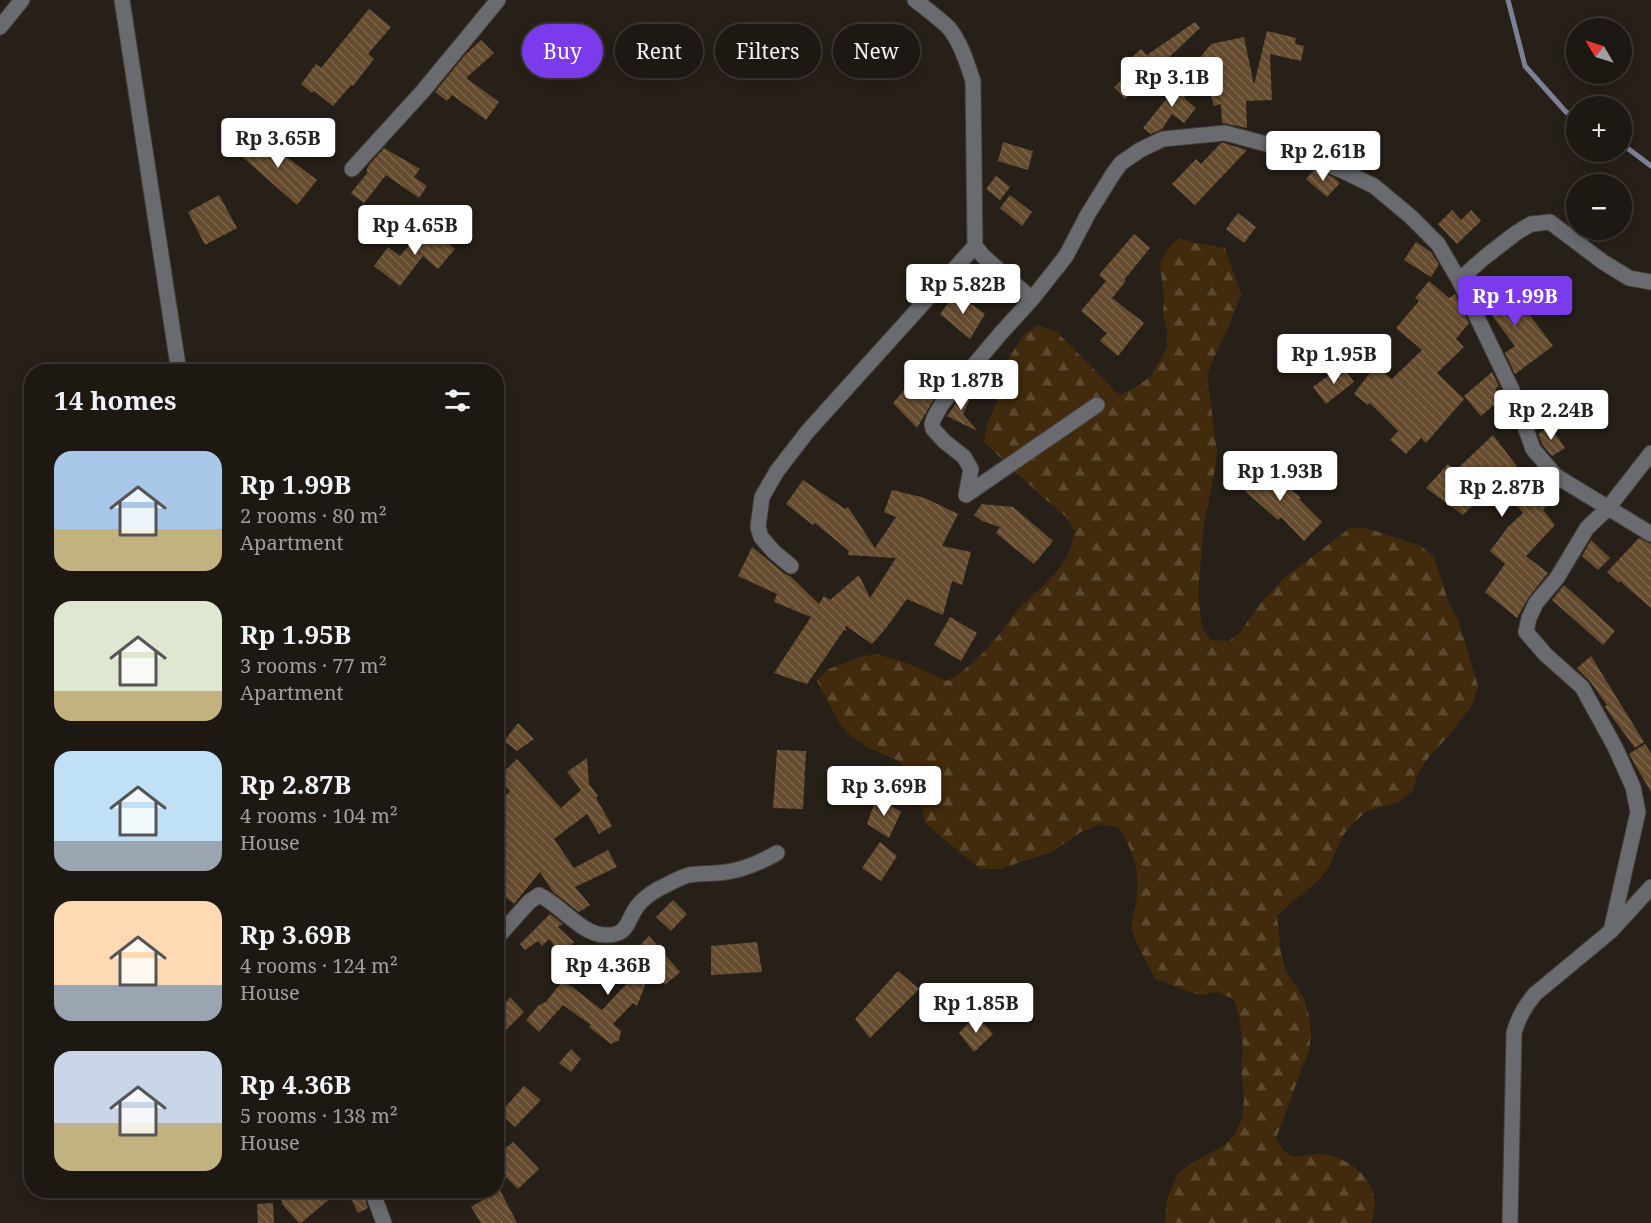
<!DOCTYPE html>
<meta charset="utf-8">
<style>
:root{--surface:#1d1812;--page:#2a2520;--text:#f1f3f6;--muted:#a0a09f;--line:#3b3732;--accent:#7c3aed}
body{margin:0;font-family:"Noto Serif",serif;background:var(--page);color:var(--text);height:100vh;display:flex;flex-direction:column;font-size:22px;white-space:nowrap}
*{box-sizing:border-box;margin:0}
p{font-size:20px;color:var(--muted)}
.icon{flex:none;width:33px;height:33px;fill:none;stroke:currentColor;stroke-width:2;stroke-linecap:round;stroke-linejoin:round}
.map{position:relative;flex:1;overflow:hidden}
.side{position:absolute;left:24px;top:364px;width:480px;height:834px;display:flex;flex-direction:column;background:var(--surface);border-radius:24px;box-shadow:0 3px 15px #0003,0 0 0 2px var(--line)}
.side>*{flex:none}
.hud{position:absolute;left:522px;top:24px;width:570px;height:54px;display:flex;gap:12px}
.needle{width:39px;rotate:308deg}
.controls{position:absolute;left:1566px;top:18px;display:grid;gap:12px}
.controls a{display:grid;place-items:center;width:66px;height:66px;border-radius:50%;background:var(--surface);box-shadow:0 3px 15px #0003,0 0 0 2px var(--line);font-size:30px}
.price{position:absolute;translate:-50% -51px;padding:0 14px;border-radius:6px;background:#fff;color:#222;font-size:20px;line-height:39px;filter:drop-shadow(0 2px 3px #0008)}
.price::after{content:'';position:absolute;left:50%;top:36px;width:18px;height:14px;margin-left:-9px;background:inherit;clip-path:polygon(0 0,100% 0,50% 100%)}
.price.selected{background:var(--accent);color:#fff}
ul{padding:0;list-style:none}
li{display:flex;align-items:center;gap:18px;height:150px;padding:0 30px}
li span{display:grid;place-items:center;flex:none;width:168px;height:120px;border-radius:18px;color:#555}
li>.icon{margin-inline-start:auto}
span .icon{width:72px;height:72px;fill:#fffc;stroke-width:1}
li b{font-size:26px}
h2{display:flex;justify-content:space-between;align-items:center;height:72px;padding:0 30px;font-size:26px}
.pill{padding:0 21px;border-radius:27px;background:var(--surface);box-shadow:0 3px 15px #0003,0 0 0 2px var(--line);font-size:21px;line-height:54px}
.pill.selected{background:var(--accent);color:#fff}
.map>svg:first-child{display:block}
</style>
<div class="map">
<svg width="1651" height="1223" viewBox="0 0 1651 1223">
<defs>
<pattern id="forest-firs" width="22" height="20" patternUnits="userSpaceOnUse" patternTransform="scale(1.5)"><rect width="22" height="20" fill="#422b0c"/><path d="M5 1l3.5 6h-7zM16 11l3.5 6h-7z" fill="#5d492e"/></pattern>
<pattern id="building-back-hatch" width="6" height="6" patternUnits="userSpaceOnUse" patternTransform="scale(1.5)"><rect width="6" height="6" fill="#664c2e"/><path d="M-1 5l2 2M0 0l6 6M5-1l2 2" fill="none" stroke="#7b654b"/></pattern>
</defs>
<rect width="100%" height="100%" fill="#272018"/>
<!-- forest -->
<path fill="url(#forest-firs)" d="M1179,238L1195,243L1225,248L1241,294L1228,328L1213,359L1207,375L1217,452L1215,469L1204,524L1198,594L1202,629L1212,640L1229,641L1241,631L1260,604L1283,579L1350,528H1366L1421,546L1434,557L1449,604L1458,619L1478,686L1473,704L1449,735L1426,761L1417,775L1413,791L1399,802L1367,811L1353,823L1342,837L1329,867L1318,881L1291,903L1277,916L1281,953L1286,971L1304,999L1309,1016L1311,1034L1309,1052L1302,1068L1276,1139C1279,1143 1283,1151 1288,1154C1299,1160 1310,1153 1320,1154C1347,1156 1374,1177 1375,1204C1375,1210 1373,1217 1371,1223H1165L1167,1199L1178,1173L1192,1163L1223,1146L1235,1135L1242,1118L1244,1100L1241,1065L1243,1049L1239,1016L1234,999L1217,992L1199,995L1155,979C1149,966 1136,944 1132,931C1130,924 1135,911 1136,903C1141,875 1134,850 1118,827L1100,824L1081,832L1052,852L999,869H980L926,824L916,788L910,774L899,761L867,747L853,738L841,726L817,681L829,669L860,657L876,654L909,664L947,681C970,668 986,651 1002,631C1007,623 1013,615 1019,608C1044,584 1069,568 1075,531L1066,517L1035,490L984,442L987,425L1000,394L1006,362L1024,335L1038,325L1057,332L1119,395L1136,387L1150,377L1167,348V330L1163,314L1164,298L1160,264L1168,249Z"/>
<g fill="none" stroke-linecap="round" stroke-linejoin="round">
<!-- stream -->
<path stroke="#7d8197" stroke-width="5" d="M1508,0L1525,66L1566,112L1576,118
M1622,144L1651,166"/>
</g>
<!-- building -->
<path fill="url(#building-back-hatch)" d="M369,9L391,27L368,54L374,59L353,86L351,85L333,106L314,91L312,93L301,84L316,64L321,68Z
M1195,22L1200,28L1125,99L1114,87L1133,69L1127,62L1141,49L1147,55Z
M1267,31L1296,38L1295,44L1304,46L1301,61L1270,54L1272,100L1246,101L1247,128L1222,123L1221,104L1214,106L1199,59L1211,44L1244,37L1254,85Z
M481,40L494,53L466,78L499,102L486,120L452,95L447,101L435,92L465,55Z
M1183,78L1192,85L1184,98L1196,108L1184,123L1172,114L1162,129L1151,134L1143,128Z
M258,132L269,142L268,143L317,180L297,205L240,155Z
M1003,142L1033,151L1028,170L998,161Z
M1221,143H1224L1247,150L1195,205L1172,184L1196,159L1201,164Z
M384,148L420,169L414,177L427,186L419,198L386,175L364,203L351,193L368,172L366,171L369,165Z
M1314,170L1333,177L1340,183L1327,197L1306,179Z
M996,176L1010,187L1000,200L986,189Z
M219,195L237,228L205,245L188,212Z
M1010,195L1032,212L1022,226L1000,208Z
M1452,210L1461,220L1471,210L1481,221L1457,244L1438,224Z
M1238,213L1256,227L1244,243L1226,229Z
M426,225L455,249L438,269L423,256L400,286L374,266L388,247L400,256Z
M1134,234L1150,248L1124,280L1126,281L1112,298L1144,323L1118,356L1100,341L1107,333L1081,311L1106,281L1099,275Z
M1416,242L1431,252L1439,264L1431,277L1404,260Z
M1474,280L1503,298L1510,289L1553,346L1515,374L1505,353L1515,346L1484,305L1483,307L1471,282Z
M1429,281L1449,298L1455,294L1469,323L1456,339L1464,347L1437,373L1464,399L1426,443L1421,438L1406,454L1390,440L1398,431L1370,403L1368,405L1354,394L1375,366L1392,379L1422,350L1396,328L1419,301L1415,298Z
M956,292L985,314L970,339L940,314Z
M1342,366L1354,382L1326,404L1313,387Z
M921,370L940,391L934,399L917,428L893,403Z
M1492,372L1499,386L1495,389L1502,398L1481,416L1464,396Z
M963,393L971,397L963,414L976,429L975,430L947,416Z
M1550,426L1565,448L1552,456L1542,444L1538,434Z
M1493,435L1536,491L1550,503L1543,510L1555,525L1526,556L1548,573L1529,597L1517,618L1485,592L1505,564L1490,551L1508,527L1523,513L1497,482L1463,515L1426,488L1448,464L1456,470Z
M1255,465L1281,488L1284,484L1301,498L1299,499L1322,522L1304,541L1281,517L1278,520L1238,485Z
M803,480L845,509L848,507L875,548L896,517L884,512L892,490L925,498L958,514L942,546L971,552L962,585L952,581L943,615L907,599L886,628L872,644L846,626L845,628L847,631L844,630L807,684L774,673L811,617L774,602L777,594L738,576L752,547L785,574L790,576L819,604L824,596L830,600L859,575L870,598L896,558L848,555L849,551L815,523L813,525L786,504Z
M982,504L1013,507L1053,541L1034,564L996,533L1000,527L982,521L974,515Z
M1639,538L1651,544V608L1620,581L1619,583L1607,572Z
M1591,540L1610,558L1598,570L1582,556Z
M1564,585L1615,631L1603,645L1552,600Z
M950,617L977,633L961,661L934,645Z
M1591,656L1644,742L1635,748L1605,707L1607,705L1589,680L1577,668Z
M518,723L534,739L517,751L504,741Z
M1645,744L1651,753V792L1629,754Z
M777,750L806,751L803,809L773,808Z
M587,758L589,784L598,796L596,798L612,826L599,834L587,814L554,839L574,868L608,850L617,867L575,887L590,905L579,912L553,892L540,872L514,904L496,889V855L504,847L496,840V806L510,791L498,777L517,759L561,808L581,790L567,772Z
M877,796L901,812L889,838L867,824Z
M880,842L897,856L881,881L862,868Z
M673,900L687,914L671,931L656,917Z
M550,914L563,924L558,927L574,942L562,955L549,939L542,946L538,941L525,950L520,944Z
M649,936L680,972L665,985L651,970L637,1006L633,1003L613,1024L621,1031L619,1040L611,1044L589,1027L591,1025L563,1005L539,1032L526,1020L539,1005L546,1002L563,980L602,1010L645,964L634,951Z
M757,942L762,972L711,975V946Z
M898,971L919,989L870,1038L855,1019Z
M510,997L524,1012L496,1040V1020L502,1014L500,1011Z
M976,1015L993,1034L974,1052L959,1033Z
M571,1049L581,1059L571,1072L559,1063Z
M524,1086L541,1100L515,1127L500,1113Z
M513,1142L539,1169L518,1189L496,1167V1156Z
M500,1190L517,1223H481L471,1207Z
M275,1191H339L301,1223H299L281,1203H283Z
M347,1191H362L368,1208L358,1213Z
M273,1203L274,1223H258L257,1204Z"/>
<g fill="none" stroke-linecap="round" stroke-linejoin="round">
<defs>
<path id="minor" d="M122,0L179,372
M915,0C926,9 939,18 949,28C961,43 967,63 973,81L975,246L983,256L1032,299L1066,256L1088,214L1113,174L1121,163L1140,150L1163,139L1225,133L1293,151L1341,170L1374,186L1410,216L1438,244L1459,280L1488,340L1512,390L1533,449L1556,476L1651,534
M0,27L22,0
M352,169L423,91L498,0
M1459,280L1485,257L1516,233L1531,224L1550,222L1603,262L1629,278L1651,282
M1032,299L1001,333L963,378L942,404L934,418L932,424L933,429L944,441L964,457L971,469L966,495L1097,405
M791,566L774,552L761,537L758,527L762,497L777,471L808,431L975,246
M1611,931L1638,812L1633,787L1615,747L1582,687L1546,655L1526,632L1529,618L1536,603L1557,578L1587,528L1608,508L1651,453
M496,939L529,902L539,895C561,905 581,934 604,935C628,936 626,923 636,908C642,899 651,893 660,888C669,884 680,877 689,875C701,873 714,874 726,872C744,870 761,862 777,853
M372,1191L384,1223
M1510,1223L1514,1033C1518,1017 1525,1006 1535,994L1611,931L1651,887"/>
</defs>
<!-- minor casing -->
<use href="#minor" stroke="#443d35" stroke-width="17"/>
<!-- minor -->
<use href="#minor" stroke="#6a6b70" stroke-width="15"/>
</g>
</svg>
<div class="controls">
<a><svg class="needle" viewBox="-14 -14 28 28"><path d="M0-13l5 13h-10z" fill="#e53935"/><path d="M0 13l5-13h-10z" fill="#a0a09f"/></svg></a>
<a>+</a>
<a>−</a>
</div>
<b class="price" style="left:1172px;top:108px">Rp 3.1B</b>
<b class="price" style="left:278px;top:169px">Rp 3.65B</b>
<b class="price" style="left:1323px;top:182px">Rp 2.61B</b>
<b class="price" style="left:415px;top:256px">Rp 4.65B</b>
<b class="price" style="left:963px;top:315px">Rp 5.82B</b>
<b class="price selected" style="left:1515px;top:327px">Rp 1.99B</b>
<b class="price" style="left:1334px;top:385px">Rp 1.95B</b>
<b class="price" style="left:961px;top:411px">Rp 1.87B</b>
<b class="price" style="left:1551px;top:441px">Rp 2.24B</b>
<b class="price" style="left:1280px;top:502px">Rp 1.93B</b>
<b class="price" style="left:1502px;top:518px">Rp 2.87B</b>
<b class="price" style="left:884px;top:817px">Rp 3.69B</b>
<b class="price" style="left:608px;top:996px">Rp 4.36B</b>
<b class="price" style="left:976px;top:1034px">Rp 1.85B</b>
<div class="hud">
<a class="pill selected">Buy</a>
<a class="pill">Rent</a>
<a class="pill">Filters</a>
<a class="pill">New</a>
</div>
<section class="side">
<h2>14 homes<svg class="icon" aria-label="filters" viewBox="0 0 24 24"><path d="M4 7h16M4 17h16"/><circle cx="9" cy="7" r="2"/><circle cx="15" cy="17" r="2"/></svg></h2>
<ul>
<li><span style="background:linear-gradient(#a9c7e8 65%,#c2b280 0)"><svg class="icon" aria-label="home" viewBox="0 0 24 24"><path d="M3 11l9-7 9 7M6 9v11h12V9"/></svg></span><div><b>Rp 1.99B</b><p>2 rooms · 80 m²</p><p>Apartment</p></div></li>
<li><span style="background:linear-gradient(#dfe7d0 75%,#c2b280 0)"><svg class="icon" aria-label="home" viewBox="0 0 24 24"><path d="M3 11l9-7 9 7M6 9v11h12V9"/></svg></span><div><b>Rp 1.95B</b><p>3 rooms · 77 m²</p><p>Apartment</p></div></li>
<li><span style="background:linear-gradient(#bfe0f5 75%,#9aa5b1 0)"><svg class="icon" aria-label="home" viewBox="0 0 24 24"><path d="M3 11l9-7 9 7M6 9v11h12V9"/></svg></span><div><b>Rp 2.87B</b><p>4 rooms · 104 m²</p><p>House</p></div></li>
<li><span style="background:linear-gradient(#ffd9b3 70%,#9aa5b1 0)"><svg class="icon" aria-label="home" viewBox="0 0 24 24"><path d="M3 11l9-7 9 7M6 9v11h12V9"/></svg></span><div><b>Rp 3.69B</b><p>4 rooms · 124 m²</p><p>House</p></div></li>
<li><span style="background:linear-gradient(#c9d6e8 60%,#c2b280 0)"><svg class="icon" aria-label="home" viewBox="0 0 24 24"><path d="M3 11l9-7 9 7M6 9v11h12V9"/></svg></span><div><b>Rp 4.36B</b><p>5 rooms · 138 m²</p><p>House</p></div></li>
</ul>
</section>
</div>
